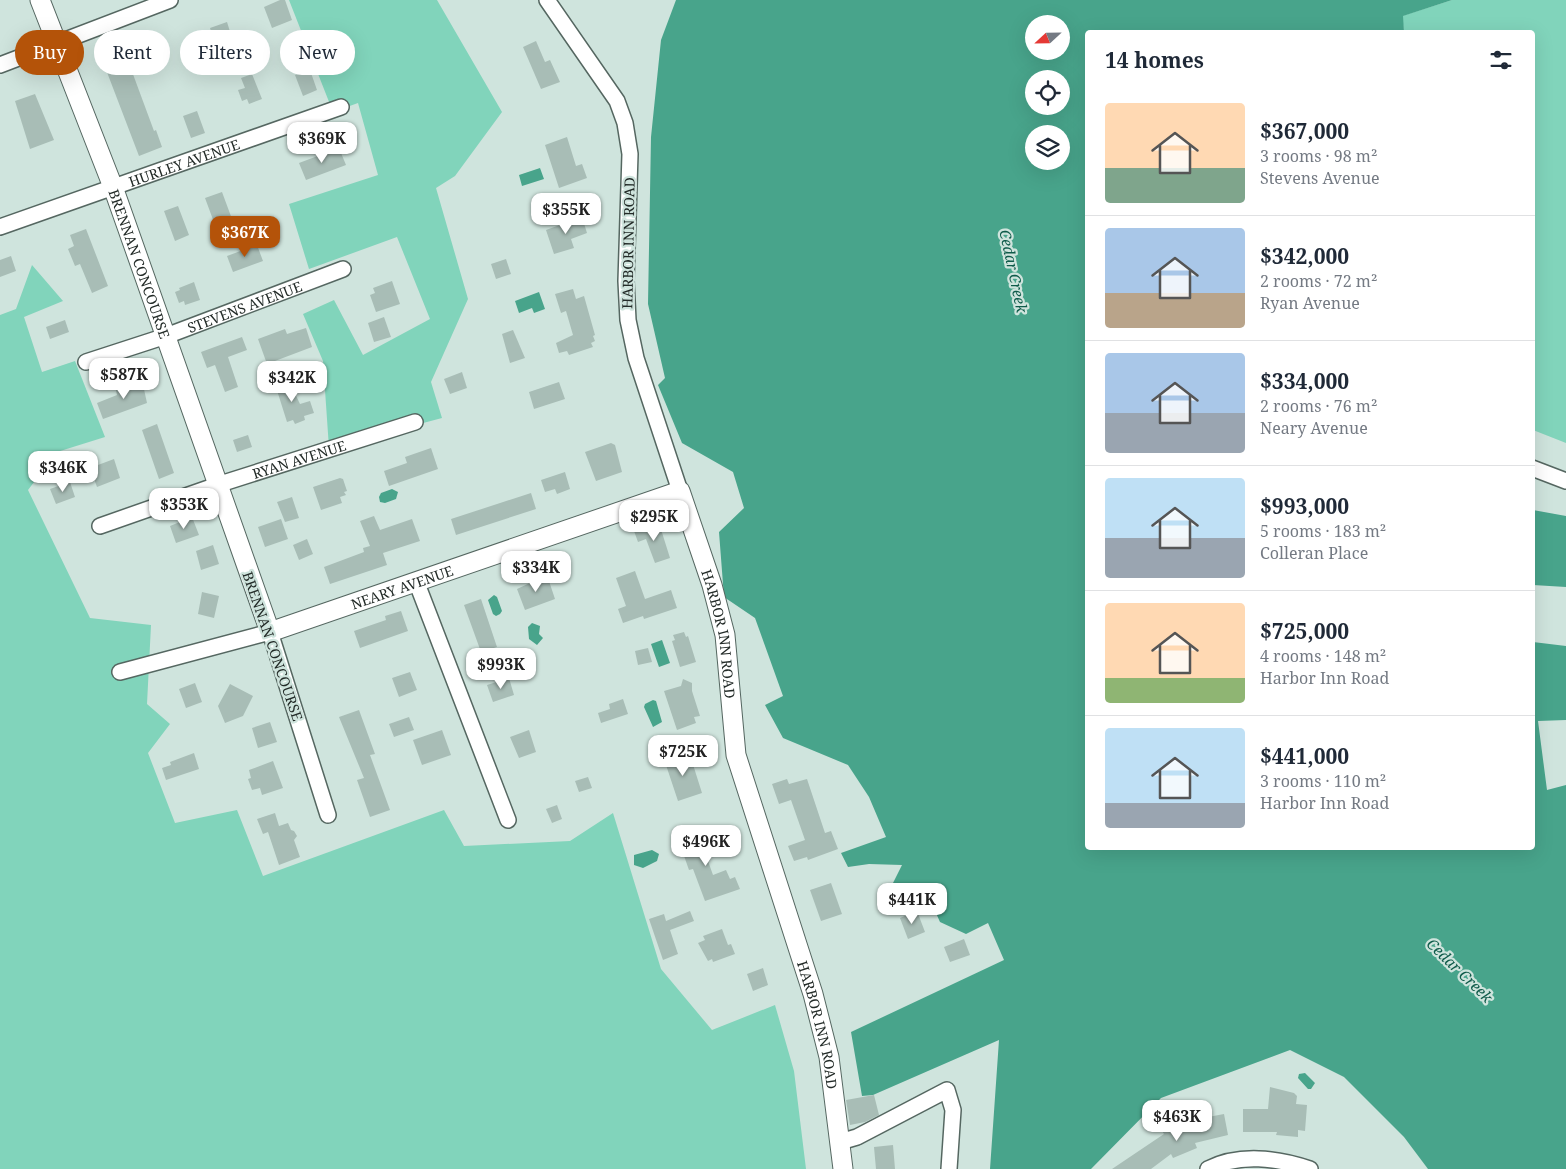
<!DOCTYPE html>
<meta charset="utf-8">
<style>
:root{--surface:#fff;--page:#f6f6f7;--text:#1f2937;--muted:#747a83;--line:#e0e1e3;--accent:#b45309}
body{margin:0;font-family:"Noto Serif",serif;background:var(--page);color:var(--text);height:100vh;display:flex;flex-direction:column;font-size:19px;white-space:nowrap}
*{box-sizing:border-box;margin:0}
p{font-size:16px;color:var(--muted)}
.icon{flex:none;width:28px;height:28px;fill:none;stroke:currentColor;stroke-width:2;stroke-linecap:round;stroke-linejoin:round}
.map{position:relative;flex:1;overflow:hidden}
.side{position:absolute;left:1085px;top:30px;width:450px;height:820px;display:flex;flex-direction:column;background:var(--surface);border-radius:5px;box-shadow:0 5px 20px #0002}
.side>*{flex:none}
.top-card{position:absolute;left:15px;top:30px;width:475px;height:45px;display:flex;gap:10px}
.needle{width:32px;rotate:248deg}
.buttons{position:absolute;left:1025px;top:15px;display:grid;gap:10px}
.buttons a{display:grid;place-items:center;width:45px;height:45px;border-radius:50%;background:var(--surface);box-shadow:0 5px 20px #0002;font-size:25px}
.price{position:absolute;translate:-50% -42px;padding:0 11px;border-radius:10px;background:#fff;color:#222;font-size:16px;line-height:32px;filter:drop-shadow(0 1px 2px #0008)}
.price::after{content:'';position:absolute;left:50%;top:30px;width:15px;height:11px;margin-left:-8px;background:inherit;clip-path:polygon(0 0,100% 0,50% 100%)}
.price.selected{background:var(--accent);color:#fff}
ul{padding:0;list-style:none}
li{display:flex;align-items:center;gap:15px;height:125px;padding:0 20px}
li+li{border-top:1px solid var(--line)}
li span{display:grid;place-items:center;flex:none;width:140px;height:100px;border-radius:5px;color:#555}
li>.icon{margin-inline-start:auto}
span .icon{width:60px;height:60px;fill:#fffc;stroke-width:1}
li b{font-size:21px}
h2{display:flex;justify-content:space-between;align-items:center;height:60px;padding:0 20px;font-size:21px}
.chip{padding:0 18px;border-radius:22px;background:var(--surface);box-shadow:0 5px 20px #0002;font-size:18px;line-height:45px}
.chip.selected{background:var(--accent);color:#fff}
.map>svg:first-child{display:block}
</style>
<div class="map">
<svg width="1566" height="1169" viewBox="0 0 1566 1169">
<rect width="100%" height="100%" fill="#cfe4dd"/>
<!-- green -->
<path fill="#81d4bb" d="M289,0H437L502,112L455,176L436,188L468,299L431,382L442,418L329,448L323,361L303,314L334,300L363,355L430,319L397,237L309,269L289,204L378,175L358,103L333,112Z
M1452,0H1566V443L1533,430L1532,32H1404L1402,16Z
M32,265L63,301L24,317L42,372L75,361L105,437L57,452L28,490L90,618L151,625L147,704L170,724L148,753L175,823L237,810L263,876L444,810L464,846L570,841L613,813L661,969L712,1030L775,1005L794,1071L806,1169H0V315L16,309Z"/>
<!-- water -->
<path fill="#48a48b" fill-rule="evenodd" d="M676,0H1452L1403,16L1404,32H1088V848H1532L1533,642L1566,646V720L1538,721L1547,790L1566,785V1169H1428L1404,1137L1344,1077L1290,1050L1161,1098L1091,1169H990L999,1040L873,1095L862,1096L851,1032L1004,960L988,923L966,934L940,922L927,893L885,899L902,865L869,864L848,867L841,853L886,837L869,797L848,765L783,738L765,705L783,696L755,618L724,597L719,532L744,508L733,472L682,443L658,385L665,378L648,304L651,137L661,40ZM1034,24H1061V51H1034ZM1034,79H1061V106H1034ZM1034,134H1061V161H1034Z
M540,168L544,179L522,186L519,175Z
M539,292L545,309L534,313L532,308L519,313L515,301Z
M316,376L321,379L319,386L307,391L303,389L302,384L304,380Z
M392,489L398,492L396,499L385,503L380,502L379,497L381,493Z
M1533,510L1566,516V587L1533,585Z
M494,595L497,597L502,611L500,614L496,616L493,614L488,600Z
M532,623L540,626L539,634L543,638L537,645L529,639L528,627Z
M662,640L670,663L659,667L651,644Z
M653,700L656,701L662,722L653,727L644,707L645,704Z
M652,850L659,854L657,861L643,868L634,865V855Z
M1305,1073L1315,1083L1311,1089H1308L1298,1078L1299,1074Z"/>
<!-- building -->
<path fill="#a8bdb6" d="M280,0H285L292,20L272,28L264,7Z
M227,22L232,38L215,44L210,28Z
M164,40L169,55L151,63L145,48Z
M536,41L545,62L550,60L560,82L541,89L523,47Z
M127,58L154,131L156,130L162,147L139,156L105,67Z
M310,70L317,90L303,96L295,75Z
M252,74L262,99L249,104L247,99L242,101L238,90L245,88L241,78Z
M35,94L54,140L30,149L15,101Z
M197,111L205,133L191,138L183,116Z
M567,137L576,166L582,164L587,178L559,188L545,145Z
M339,148L346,165L306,180L299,163Z
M222,192L232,219L215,225L205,198Z
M178,206L189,235L175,241L164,211Z
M582,217L587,233L571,239L574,248L554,254L546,230Z
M86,229L108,286L92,293L80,264L75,266L68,249L74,246L70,235Z
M257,245L263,261L233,272L227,256Z
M11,256L16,271L0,277V260Z
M506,259L511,274L496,279L491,264Z
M392,281L400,304L376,312L370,295L375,293L373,288Z
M194,282L200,300L185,305L184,301L179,303L175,292L180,290L179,288Z
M573,289L576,299L584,296L595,335L593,336L595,341L591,343L593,347L569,355L567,351L559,353L556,343L573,335L566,311L561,313L555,294Z
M384,317L391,337L374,342L368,323Z
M65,320L69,332L50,339L46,327Z
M306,328L312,347L267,364L258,339L285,329L287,334Z
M513,330L525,358L510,363L502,334Z
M242,337L247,350L228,357L238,387L225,392L215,365L207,368L201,352Z
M462,372L467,388L450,394L444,379Z
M288,379L300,404L310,401L314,413L304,416L305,420L295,424L293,420L287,422L275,384Z
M142,380L147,403L103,419L97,403L117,395L116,390Z
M559,382L565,399L534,409L529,392Z
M157,424L174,473L159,479L142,430Z
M248,435L252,447L237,452L233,440Z
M611,443L615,445L622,472L596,481L585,452Z
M431,448L438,469L389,486L384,471L407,463L405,457Z
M114,459L120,478L97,487L90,468Z
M565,472L570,489L557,494L555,489L545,492L541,480Z
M340,478L343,479L347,491L344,492L346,495L340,497L342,503L321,510L313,487Z
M70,482L75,497L56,504L50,489Z
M531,493L536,509L456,535L451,519Z
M292,497L299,518L285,522L277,502Z
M374,516L380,530L412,519L420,541L383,553L387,565L330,584L324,567L364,552L363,548L370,546L360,521Z
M192,517L199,535L176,543L170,526Z
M281,519L288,539L265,547L258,527Z
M659,523L670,558L655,563L646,539L638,542L634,531Z
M307,539L313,554L299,560L293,545Z
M213,545L219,564L201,570L196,551Z
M635,571L645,599L671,590L677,608L644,619L643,616L623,623L618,609L626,606L616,578Z
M547,575L555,599L525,610L517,589Z
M202,592L219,596L214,618L198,614Z
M481,599L497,647L481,652L464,605Z
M401,611L408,631L360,648L354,631L386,620L385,616Z
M684,632L686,637L688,636L696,662L680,667L672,641L675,640L673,635Z
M648,648L652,662L638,665L635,651Z
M410,672L417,690L399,697L392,678Z
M509,678L514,695L493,702L487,685Z
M683,679L692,683V691L700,716L694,717L696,723L677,730L664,691L681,686Z
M195,683L202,702L186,708L179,689Z
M230,684L253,696L243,716L225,723L218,706Z
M623,699L628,714L601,723L598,713L610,709L609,704Z
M359,710L375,754L370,755L390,810L370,817L357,780L364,778L339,717Z
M409,717L414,730L394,737L389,724Z
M270,722L277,742L258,748L252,728Z
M442,730L451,755L422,765L413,740Z
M529,730L536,752L519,758L510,737Z
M194,753L199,769L166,780L162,768L171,765L170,762Z
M678,754L680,759L690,755L702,793L678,801L664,759Z
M273,761L283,788L262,795L260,788L252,790L248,779L251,778L249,770Z
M588,777L592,788L579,792L575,781Z
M787,779L789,784L807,779L825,833L831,831L838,849L808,860L807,857L794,861L788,846L805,840L791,800L779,804L772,784Z
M557,805L562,819L552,823L546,809Z
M275,813L279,826L288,823L291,830L294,831L297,836L294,840L300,857L279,865L268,832L263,834L257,819Z
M705,829L710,844L703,847L713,875L726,870L730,879L735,877L740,889L705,901L693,869L689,870L678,839Z
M831,883L842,914L821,921L810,890Z
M690,911L694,921L670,930L678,954L663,960L649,919L664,914L666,921Z
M917,911L925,932L908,939L900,918Z
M722,929L728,945L731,944L735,954L713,962L712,959L708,961L698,943L705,940L703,936Z
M964,939L970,955L950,962L944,947Z
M763,968L768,985L753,991L747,974Z
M1270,1087L1294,1093L1297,1096L1296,1104L1307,1105L1305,1131L1298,1130V1137L1276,1135L1277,1132H1243V1109H1268Z
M874,1095L879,1115L865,1122L850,1125L846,1100Z
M1224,1114L1228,1135L1195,1143L1197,1148L1173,1158L1171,1154L1151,1169H1112L1164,1134L1162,1131L1187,1121Z
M893,1145L895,1169H876L874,1147Z"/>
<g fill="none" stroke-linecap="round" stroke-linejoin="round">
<defs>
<g id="minor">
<path d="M547,0L617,101L625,123L630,154L626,281L628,320L636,358L680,491"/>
<path d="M0,65L170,0"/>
<path id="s1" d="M0,227L341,107"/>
<path id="s2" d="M86,362L166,336L343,269"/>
<path d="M1532,468L1566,481"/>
<path id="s3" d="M100,526L217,485L415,422"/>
<path d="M416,581L508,820"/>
<path d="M120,672L270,632L328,815"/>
<path d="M840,1142L857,1137L947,1090L953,1110L949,1169"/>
<path d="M1208,1169C1239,1153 1278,1158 1310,1169"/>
</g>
<g id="major">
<path id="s4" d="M40,0L113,187L270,632L680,491L712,585L725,635L736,755L813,994L829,1057L843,1169"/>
</g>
</defs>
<!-- minor casing -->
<use href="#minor" stroke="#556761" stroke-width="18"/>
<!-- major casing -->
<use href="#major" stroke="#556761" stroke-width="21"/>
<!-- minor -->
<use href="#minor" stroke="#fff" stroke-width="15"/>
<!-- major -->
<use href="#major" stroke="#fff" stroke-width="19"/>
</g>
<g text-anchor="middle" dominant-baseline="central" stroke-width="4.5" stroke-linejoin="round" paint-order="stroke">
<!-- street labels -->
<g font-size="14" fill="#232b28" stroke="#cfe4dd">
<text stroke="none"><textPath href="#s1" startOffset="195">HURLEY AVENUE</textPath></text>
<text transform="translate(628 243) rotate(-89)">HARBOR INN ROAD</text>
<text stroke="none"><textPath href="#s4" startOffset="282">BRENNAN CONCOURSE</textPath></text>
<text stroke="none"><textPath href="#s2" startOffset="168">STEVENS AVENUE</textPath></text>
<text stroke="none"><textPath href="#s3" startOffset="210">RYAN AVENUE</textPath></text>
<text stroke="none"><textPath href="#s4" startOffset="812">NEARY AVENUE</textPath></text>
<text stroke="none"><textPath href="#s4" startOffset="1255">HARBOR INN ROAD</textPath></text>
<text transform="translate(273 646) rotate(71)">BRENNAN CONCOURSE</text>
<text stroke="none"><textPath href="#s4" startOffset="1660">HARBOR INN ROAD</textPath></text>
</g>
<!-- water labels -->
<g font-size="15" font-style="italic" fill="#0f5b4a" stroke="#cfe4dd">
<text transform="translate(1014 271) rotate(78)">Cedar Creek</text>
<text transform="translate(1460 970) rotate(44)">Cedar Creek</text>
</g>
</g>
</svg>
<div class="buttons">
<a><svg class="needle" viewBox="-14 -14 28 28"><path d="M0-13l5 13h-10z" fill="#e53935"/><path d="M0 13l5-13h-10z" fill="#747a83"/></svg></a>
<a><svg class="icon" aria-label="locate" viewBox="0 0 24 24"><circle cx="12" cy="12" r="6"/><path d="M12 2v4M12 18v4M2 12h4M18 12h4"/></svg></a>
<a><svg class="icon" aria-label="layers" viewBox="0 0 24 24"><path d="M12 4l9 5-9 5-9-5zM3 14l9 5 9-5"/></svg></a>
</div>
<b class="price" style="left:322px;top:164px">$369K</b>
<b class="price" style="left:566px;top:235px">$355K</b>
<b class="price selected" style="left:245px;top:258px">$367K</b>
<b class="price" style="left:124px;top:400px">$587K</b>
<b class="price" style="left:292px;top:403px">$342K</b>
<b class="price" style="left:63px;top:493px">$346K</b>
<b class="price" style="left:184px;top:530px">$353K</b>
<b class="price" style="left:654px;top:542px">$295K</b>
<b class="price" style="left:536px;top:593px">$334K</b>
<b class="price" style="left:501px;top:690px">$993K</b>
<b class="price" style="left:683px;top:777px">$725K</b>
<b class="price" style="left:706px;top:867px">$496K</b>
<b class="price" style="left:912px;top:925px">$441K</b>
<b class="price" style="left:1177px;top:1142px">$463K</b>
<div class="top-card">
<a class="chip selected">Buy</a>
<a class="chip">Rent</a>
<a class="chip">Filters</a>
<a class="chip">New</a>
</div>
<section class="side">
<h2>14 homes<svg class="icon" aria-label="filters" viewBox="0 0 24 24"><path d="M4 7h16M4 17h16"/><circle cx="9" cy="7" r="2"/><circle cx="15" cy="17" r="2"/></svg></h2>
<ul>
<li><span style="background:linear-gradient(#ffd9b3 65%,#7fa58c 0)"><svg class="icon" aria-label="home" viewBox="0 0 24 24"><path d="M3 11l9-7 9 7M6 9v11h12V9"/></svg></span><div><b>$367,000</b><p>3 rooms · 98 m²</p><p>Stevens Avenue</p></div></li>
<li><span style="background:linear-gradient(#a9c7e8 65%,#b9a48a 0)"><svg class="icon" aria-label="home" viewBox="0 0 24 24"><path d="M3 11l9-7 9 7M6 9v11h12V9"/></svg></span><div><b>$342,000</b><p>2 rooms · 72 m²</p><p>Ryan Avenue</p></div></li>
<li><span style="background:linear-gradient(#a9c7e8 60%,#9aa5b1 0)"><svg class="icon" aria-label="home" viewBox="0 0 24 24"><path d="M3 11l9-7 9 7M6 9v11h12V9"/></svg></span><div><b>$334,000</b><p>2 rooms · 76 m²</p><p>Neary Avenue</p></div></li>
<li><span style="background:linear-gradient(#bfe0f5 60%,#9aa5b1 0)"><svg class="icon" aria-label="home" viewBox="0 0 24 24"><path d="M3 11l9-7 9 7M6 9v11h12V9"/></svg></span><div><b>$993,000</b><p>5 rooms · 183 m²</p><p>Colleran Place</p></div></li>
<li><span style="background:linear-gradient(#ffd9b3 75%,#8fb573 0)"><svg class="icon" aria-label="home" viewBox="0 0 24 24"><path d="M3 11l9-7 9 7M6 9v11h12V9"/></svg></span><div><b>$725,000</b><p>4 rooms · 148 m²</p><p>Harbor Inn Road</p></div></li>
<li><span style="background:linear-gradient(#bfe0f5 75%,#9aa5b1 0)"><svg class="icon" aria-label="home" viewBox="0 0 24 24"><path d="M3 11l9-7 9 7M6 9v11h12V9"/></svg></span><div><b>$441,000</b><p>3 rooms · 110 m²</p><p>Harbor Inn Road</p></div></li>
</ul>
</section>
</div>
